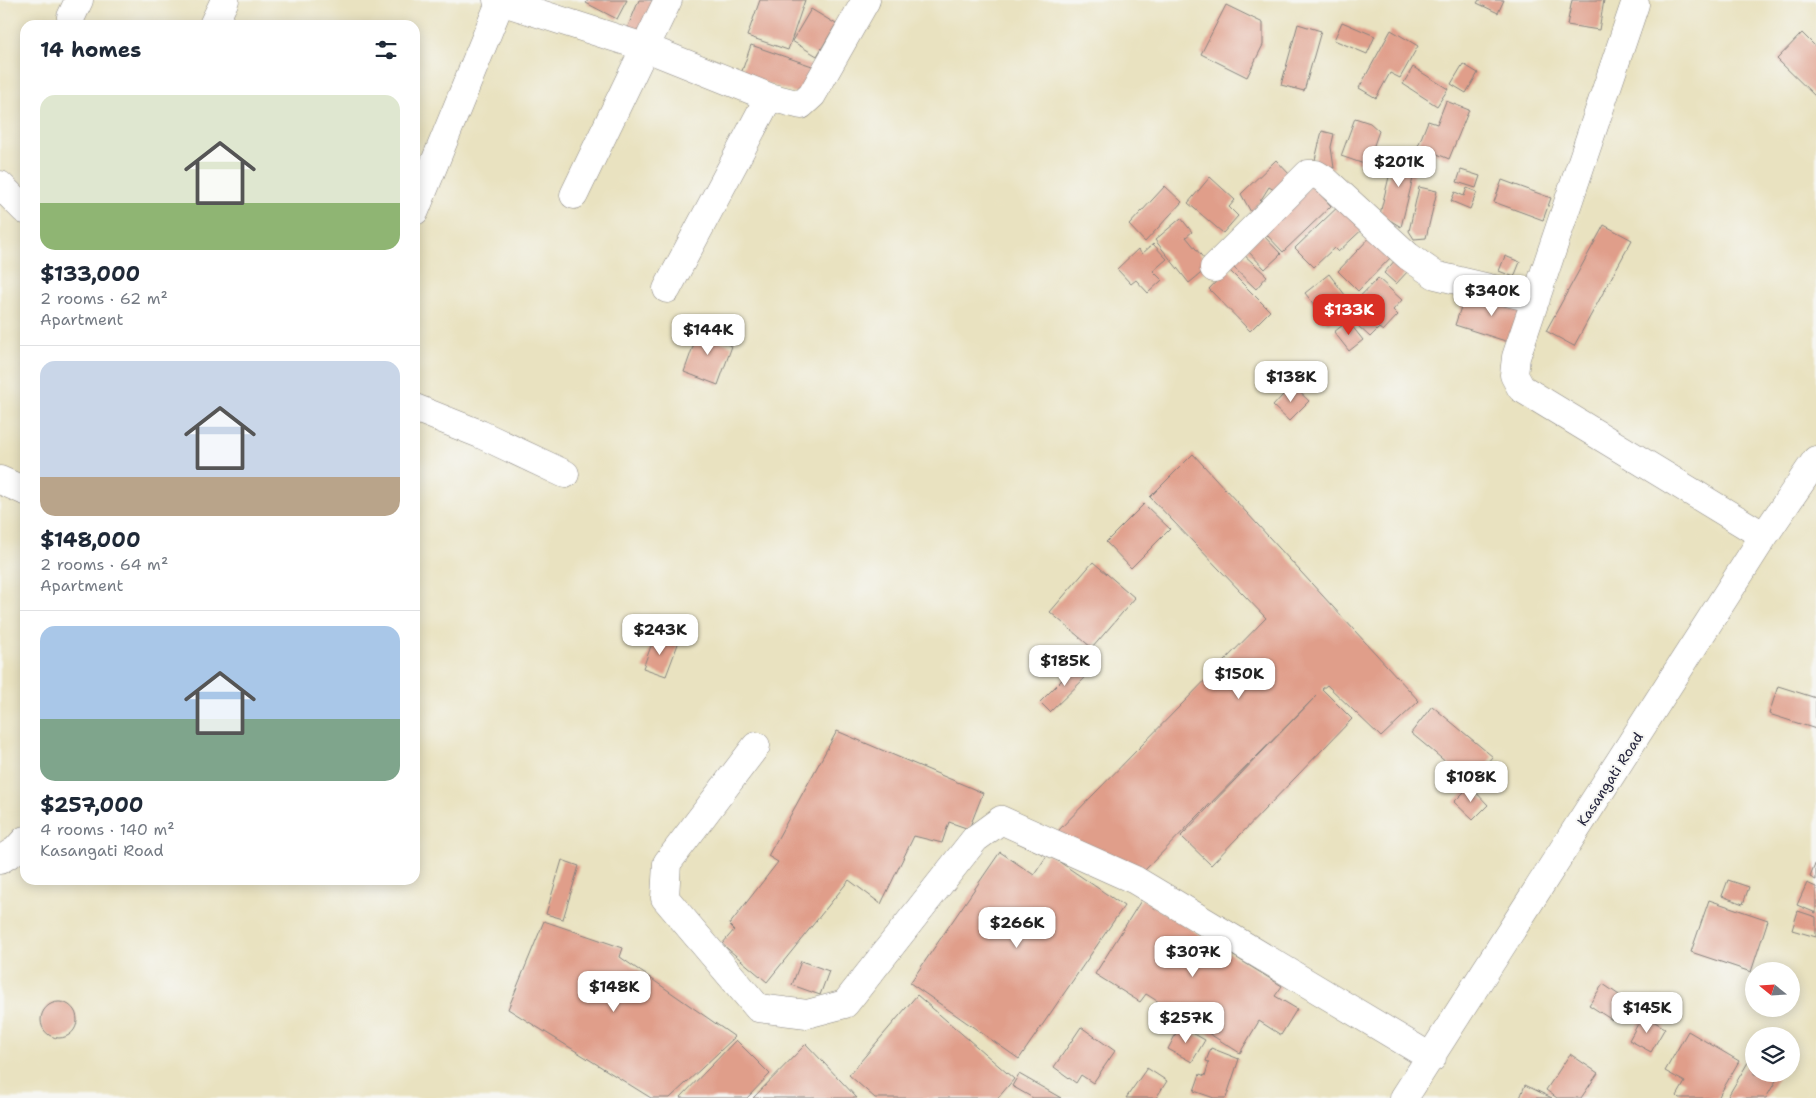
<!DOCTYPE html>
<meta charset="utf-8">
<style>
:root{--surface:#fff;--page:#f6f6f7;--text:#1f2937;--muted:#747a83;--line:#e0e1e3;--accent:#d93025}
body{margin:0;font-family:"Shantell Sans",sans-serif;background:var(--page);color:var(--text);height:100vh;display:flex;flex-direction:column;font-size:19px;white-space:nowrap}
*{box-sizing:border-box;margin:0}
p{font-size:16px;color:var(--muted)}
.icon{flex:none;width:28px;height:28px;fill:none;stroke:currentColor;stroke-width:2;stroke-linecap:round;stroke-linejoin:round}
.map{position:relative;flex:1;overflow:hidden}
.drawer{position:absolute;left:20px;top:20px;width:400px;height:865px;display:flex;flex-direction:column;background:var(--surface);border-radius:15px;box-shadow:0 2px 12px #0003}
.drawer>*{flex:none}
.needle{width:32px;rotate:288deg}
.tools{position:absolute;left:1745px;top:962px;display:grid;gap:10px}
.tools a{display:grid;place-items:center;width:55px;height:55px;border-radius:50%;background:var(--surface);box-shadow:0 2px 12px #0003;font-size:25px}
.price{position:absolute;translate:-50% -42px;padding:0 11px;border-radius:10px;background:#fff;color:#222;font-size:16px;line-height:32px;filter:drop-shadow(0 1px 2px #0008)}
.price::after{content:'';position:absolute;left:50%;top:30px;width:15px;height:11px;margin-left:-8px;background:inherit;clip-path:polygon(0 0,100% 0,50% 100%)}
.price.current{background:var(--accent);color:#fff}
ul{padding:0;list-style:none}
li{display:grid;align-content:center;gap:10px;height:265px;padding:0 20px}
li+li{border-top:1px solid var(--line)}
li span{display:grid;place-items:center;height:155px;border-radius:15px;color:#555}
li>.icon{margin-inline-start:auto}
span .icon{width:90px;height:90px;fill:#fffc;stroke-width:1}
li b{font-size:21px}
h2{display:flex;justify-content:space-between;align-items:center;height:60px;padding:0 20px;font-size:21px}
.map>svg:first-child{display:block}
</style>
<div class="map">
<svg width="1816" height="1098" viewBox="0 0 1816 1098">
<rect width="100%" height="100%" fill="#f6f6f2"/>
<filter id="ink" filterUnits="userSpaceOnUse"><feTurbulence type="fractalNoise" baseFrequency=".02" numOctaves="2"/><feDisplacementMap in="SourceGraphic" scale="10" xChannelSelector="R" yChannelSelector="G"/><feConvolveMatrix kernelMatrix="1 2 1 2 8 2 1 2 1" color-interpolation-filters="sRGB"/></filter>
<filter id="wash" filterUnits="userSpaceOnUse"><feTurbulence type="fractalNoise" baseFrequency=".0096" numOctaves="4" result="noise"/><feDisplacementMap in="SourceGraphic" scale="20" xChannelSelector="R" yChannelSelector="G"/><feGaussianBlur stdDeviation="1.12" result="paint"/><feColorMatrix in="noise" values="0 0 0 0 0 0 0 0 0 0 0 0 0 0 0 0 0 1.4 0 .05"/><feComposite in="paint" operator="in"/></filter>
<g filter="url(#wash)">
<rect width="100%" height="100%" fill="#e9e2c0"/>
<g id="blocks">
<!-- building -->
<path fill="#e09e8a" d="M588,0H627L617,19L586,3Z
M639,0H664L647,39L627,29Z
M760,0H805L788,50L747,36Z
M1479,0H1504L1498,13L1477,3Z
M1572,0H1604L1599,30L1567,25Z
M1226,5L1263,23V45L1247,77L1201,54Z
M811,9L836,24L817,56L792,41Z
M1342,22L1375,36L1367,54L1334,40Z
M1298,24L1321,31L1304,91L1281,85Z
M1391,30L1418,46L1400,78L1390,73L1376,98L1359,88Z
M1802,33L1816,47V97L1777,59Z
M751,45L815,67L805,96L741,74Z
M1463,64L1478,73L1466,93L1451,84Z
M1413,67L1448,89L1437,106L1403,84Z
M1446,101L1469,110L1449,159L1418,146L1428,121L1437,124Z
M1355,118L1370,123L1379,131L1367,165L1341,156Z
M1322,131L1334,134L1331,147L1334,168L1314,164Z
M1395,152L1418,158L1401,227L1380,214Z
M1276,160L1290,175L1279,193L1269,187L1252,214L1241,194Z
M1461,170L1480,176L1476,188L1457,182Z
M1210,177L1235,200L1229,207L1238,216L1223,233L1188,203Z
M1502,180L1551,198L1543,220L1494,202Z
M1312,185L1331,206L1283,252L1264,232Z
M1165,186L1182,202L1145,242L1129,225Z
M1419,187L1437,191L1426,238L1414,239L1409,231Z
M1467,188L1477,192L1470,209L1451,201L1455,192L1464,196Z
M1344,201L1367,225L1338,252L1334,248L1314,267L1295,248Z
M1181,218L1192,232L1186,237L1210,266L1189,283L1155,240Z
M1604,225L1632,240L1574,346L1546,331Z
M1376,231L1396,252L1358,291L1338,271Z
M1262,234L1281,254L1265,269L1246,249Z
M1153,244L1167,259L1153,271L1162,280L1148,293L1136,280L1131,284L1117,269L1138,249L1142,254Z
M1242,253L1267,276L1256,289L1231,265Z
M1505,256L1520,262L1514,277L1499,271Z
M1396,259L1409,270L1396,284L1384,273Z
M1228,269L1270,311L1250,331L1209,289Z
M1329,274L1352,304L1328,323L1305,293Z
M1378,278L1402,300L1393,310L1398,315L1383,331L1379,328L1370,337L1344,313Z
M1467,289L1529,309L1518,345L1455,325Z
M1348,321L1363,340L1349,351L1334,332Z
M701,324L716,329L713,339L732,346L718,385L684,372Z
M1292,385L1309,401L1289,421L1273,406Z
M1193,454L1419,701L1381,737L1327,685L1322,689L1352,719L1211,865L1181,836L1316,696L1142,873L1053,836L1266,618L1150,497Z
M1144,504L1170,529L1131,568L1106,542Z
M1093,562L1135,598L1092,648L1050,612Z
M655,635L678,644L666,676L643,668Z
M1080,662L1090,673L1050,712L1040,702Z
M1778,686L1816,698V729L1769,714Z
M1432,706L1493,757L1471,783L1411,733Z
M837,731L983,793L969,829L949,822L942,843L914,836L881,904L849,880L767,982L722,944L734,930L729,925L778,862L768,856Z
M1470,786L1488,805L1473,820L1454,802Z
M1000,852L1034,875L1048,854L1124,906L1019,1059L910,983Z
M562,860L579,866L563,919L546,914Z
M1816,862V880L1810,877Z
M1728,880L1749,887L1743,904L1722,896Z
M1807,883L1816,887V913L1797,905Z
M1142,899L1282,986L1275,996L1297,1009L1281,1035L1259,1021L1240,1053L1146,994L1140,1002L1095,974Z
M1709,900L1768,920L1751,972L1691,952Z
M1798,911L1816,917V937L1792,930Z
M544,921L623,948L620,957L735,1037L670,1098H651L508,1009Z
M801,961L829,971L820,995L792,985Z
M1603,984L1625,999L1612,1020L1589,1005Z
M917,995L1014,1079L998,1098H875L849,1075Z
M41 1020a18 18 0 1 1 36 0a18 18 0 1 1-36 0Z
M1643,1015L1665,1028L1651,1052L1629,1040Z
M1180,1026L1205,1040L1192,1062L1168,1049Z
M1081,1027L1115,1051L1093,1083L1081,1075L1076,1083L1054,1067Z
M1688,1031L1739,1061L1718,1098H1679L1677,1096L1685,1082L1665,1071Z
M736,1040L770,1074L747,1098H680Z
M806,1044L857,1098H753Z
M1211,1048L1239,1059L1226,1098H1214L1194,1091L1200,1074L1205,1076L1209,1062L1206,1061Z
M1570,1054L1598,1073L1581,1098H1557L1546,1090Z
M1750,1059L1754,1062V1074H1773L1778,1077L1766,1098H1727Z
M1147,1068L1167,1081L1156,1098H1126Z
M1019,1074L1061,1098H1033L1012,1086Z
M1525,1085L1552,1098H1520Z"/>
</g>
</g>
<g filter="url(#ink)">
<use href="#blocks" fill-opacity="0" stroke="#86827e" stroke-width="1"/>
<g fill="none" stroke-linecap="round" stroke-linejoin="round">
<defs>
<path id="minor" d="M497,0L644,47L769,97L801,105L812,95L866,0
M1635,4L1516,357L1514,375L1521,388L1764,536
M71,17L79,0
M213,25L225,0
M0,185L25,210
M574,195L668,0
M415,211L501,0
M1214,268L1308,174H1316L1324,179L1408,256L1435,275L1536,299
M667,289L769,97
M415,408L480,434L565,474
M0,480L25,491
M756,746L667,863L665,898L758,1008L807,1014L845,1004L975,839L1001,820L1135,880L1432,1058
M0,860L16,850L25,840
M1404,1098L1764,536L1816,460"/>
</defs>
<!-- minor casing -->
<use href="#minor" stroke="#86827e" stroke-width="29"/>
<!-- minor -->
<use href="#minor" stroke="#fff" stroke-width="28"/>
</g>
</g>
<g text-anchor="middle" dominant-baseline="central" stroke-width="4" stroke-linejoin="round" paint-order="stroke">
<!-- street labels -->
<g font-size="14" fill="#22223b" stroke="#f6f6f2">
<text transform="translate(1610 779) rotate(-57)">Kasangati Road</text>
</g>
</g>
</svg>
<div class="tools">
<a><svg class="needle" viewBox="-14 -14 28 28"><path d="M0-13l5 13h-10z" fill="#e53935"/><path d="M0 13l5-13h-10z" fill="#747a83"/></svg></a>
<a><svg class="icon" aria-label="layers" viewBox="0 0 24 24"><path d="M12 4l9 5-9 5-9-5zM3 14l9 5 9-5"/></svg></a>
</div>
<b class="price" style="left:1399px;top:188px">$201K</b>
<b class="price" style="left:1492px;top:317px">$340K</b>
<b class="price current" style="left:1349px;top:336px">$133K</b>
<b class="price" style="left:708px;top:356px">$144K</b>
<b class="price" style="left:1291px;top:403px">$138K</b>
<b class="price" style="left:660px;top:656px">$243K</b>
<b class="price" style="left:1065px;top:687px">$185K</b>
<b class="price" style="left:1239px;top:700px">$150K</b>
<b class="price" style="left:1471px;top:803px">$108K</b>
<b class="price" style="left:1017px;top:949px">$266K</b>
<b class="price" style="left:1193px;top:978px">$307K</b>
<b class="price" style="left:614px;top:1013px">$148K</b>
<b class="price" style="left:1647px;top:1034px">$145K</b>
<b class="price" style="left:1186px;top:1044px">$257K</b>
<section class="drawer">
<h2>14 homes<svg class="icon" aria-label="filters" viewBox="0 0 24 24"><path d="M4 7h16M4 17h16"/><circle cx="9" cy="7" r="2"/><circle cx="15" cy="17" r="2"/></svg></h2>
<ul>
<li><span style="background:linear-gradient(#dfe7d0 70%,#8fb573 0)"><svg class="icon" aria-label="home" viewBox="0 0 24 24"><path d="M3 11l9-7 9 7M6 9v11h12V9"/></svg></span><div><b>$133,000</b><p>2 rooms · 62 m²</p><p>Apartment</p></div></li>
<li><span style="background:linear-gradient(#c9d6e8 75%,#b9a48a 0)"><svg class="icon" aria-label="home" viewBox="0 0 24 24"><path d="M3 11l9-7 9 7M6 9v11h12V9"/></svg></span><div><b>$148,000</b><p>2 rooms · 64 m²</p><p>Apartment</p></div></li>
<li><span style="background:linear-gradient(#a9c7e8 60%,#7fa58c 0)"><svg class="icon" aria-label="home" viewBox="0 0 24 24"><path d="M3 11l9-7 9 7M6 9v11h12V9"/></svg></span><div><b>$257,000</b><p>4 rooms · 140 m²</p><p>Kasangati Road</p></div></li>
</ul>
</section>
</div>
